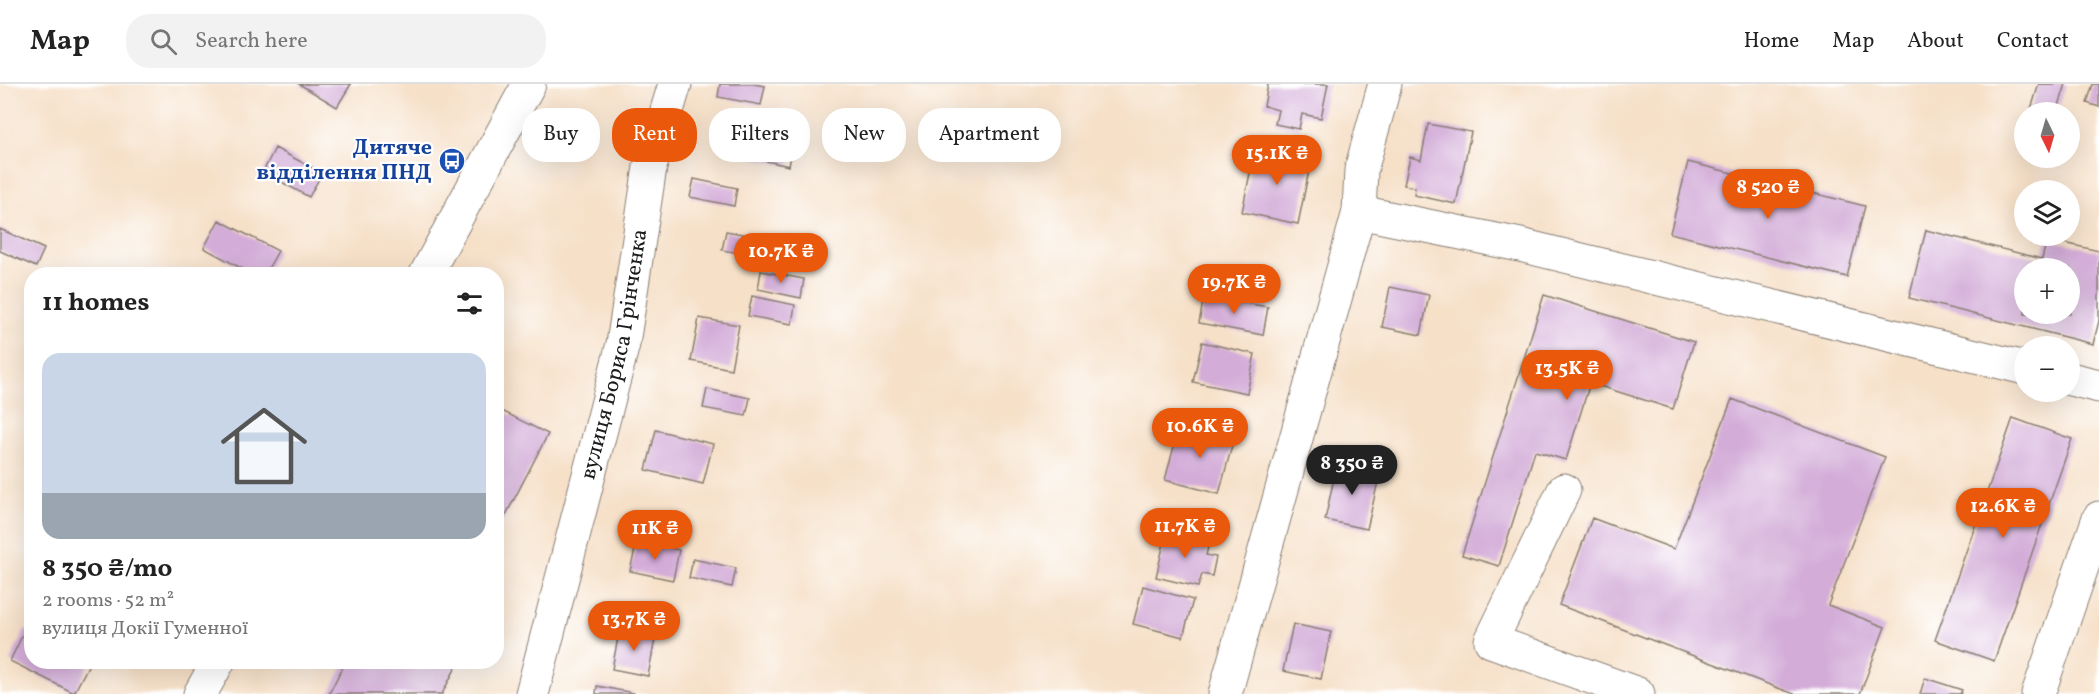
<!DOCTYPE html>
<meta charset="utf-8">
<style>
:root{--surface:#fff;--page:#f2f2f2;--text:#222;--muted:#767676;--line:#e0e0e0;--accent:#ea580c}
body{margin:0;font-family:Vollkorn,serif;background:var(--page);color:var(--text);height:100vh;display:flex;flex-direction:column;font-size:22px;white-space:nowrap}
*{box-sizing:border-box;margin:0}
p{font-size:20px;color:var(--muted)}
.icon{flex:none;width:33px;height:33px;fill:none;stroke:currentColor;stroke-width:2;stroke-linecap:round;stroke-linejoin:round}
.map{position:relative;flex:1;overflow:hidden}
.sheet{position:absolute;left:24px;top:183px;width:480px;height:402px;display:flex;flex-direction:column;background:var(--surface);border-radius:24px;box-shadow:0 6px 24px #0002}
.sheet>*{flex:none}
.guide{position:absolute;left:522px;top:24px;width:570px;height:54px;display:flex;gap:12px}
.needle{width:39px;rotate:175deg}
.fabs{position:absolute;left:2014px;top:18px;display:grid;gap:12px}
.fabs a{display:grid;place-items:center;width:66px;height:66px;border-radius:50%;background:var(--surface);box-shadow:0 6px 24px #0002;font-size:30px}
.price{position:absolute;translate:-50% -51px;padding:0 14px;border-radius:21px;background:var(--accent);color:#fff;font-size:20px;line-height:39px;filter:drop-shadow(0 2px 3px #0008)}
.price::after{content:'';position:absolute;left:50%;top:36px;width:18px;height:14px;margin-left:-9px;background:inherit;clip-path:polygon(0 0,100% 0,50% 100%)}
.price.selected{background:#222;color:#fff}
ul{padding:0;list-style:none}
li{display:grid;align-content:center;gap:12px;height:318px;padding:0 18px}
li span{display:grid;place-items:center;height:186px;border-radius:18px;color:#555}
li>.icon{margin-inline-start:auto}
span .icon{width:108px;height:108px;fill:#fffc;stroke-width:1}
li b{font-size:26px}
h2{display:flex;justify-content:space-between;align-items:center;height:72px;padding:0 18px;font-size:26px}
.pill{padding:0 21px;border-radius:24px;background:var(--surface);box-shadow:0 6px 24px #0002;font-size:21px;line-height:54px}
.pill.selected{background:var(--accent);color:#fff}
header{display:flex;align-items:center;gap:36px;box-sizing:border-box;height:84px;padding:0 30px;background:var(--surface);border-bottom:2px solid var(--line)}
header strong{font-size:28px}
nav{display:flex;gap:33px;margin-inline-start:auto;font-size:21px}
.search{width:420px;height:54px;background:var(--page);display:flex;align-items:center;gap:15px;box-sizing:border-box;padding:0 21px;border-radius:24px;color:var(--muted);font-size:22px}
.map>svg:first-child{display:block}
</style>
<header>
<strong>Map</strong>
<div class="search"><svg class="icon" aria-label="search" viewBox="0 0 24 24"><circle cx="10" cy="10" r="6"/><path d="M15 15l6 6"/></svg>Search here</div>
<nav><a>Home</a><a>Map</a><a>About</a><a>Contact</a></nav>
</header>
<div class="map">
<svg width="2099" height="610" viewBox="0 0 2099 610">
<rect width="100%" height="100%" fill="#fff"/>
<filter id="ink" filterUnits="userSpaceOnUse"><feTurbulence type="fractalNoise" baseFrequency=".0167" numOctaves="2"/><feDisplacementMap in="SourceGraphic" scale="12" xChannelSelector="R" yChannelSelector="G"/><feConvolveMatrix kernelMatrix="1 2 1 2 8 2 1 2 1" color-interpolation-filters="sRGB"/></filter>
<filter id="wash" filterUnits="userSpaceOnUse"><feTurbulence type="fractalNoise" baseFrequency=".008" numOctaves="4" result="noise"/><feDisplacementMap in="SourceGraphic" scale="24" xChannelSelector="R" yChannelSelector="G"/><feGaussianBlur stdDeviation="1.35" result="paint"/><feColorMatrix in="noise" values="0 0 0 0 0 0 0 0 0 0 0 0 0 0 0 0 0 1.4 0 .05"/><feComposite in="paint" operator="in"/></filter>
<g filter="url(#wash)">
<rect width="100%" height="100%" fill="#f6e0c8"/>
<g id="blocks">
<!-- building -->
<path fill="#d3acd8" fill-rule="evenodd" d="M299,0H351L337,23Z
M720,0H753L765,2L761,21L718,13Z
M1268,0H1328L1321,34L1302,30L1299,45L1275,40L1278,26L1264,22Z
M2039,0H2066L2057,28H2030Z
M2093,0H2099V23L2087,19Z
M1428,40L1471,48L1456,120L1414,111L1415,103L1404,101L1410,73L1421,76Z
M751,57L792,66L789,82L748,73Z
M275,64L322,89L309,113L263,88Z
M1255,65L1311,77L1298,140L1242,128Z
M1688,78L1865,122L1847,193L1670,149Z
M694,95L737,104L734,122L690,113Z
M219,136L278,167L265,190H252L204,164Z
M0,145L44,165L36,183L0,167Z
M1926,146L2042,175L2047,155L2099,167V237L2093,260L1909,214ZM2025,184H2070V230H2025Z
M726,147L770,155L766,174L722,166Z
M761,187L804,195L801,214L758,205Z
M1390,203L1429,211L1421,251L1382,243Z
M1544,211L1694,258L1673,325L1590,299L1566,376L1535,367L1499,482L1462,471Z
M752,212L795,221L792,240L748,232Z
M1204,212L1268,223L1263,251L1199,239Z
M699,234L739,241L731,285L691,277Z
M1202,258L1255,270L1247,309L1193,298Z
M707,305L750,314L746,332L703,324Z
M1732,315L1885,373L1828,521L1885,543L1860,610H1794L1559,521L1592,434L1674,465Z
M496,324L548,350L496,450Z
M2013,334L2072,355L1994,577L1935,556Z
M1180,340L1234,354L1219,410L1165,396Z
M656,346L713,360L703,400L646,386Z
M1337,380L1380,389L1367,445L1325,436Z
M1167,446L1210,456L1206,471L1216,473L1212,492L1202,490L1198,503L1156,493Z
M637,457L679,466L673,496L630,487Z
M693,475L736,484L732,503L689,494Z
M1143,502L1193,516L1183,553L1133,540Z
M1293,540L1331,548L1321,595L1283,587Z
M620,543L656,550L648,592L612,585Z
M25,546L32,549V578H90L74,609L10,577Z
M345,578H450L457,581L442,610H329Z
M1925,594L1962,606L1960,610H1920Z
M597,602L634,609V610H596Z"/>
</g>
</g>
<g filter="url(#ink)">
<use href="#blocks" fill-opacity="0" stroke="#897e72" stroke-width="1.5"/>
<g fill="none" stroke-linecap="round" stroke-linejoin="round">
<defs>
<g id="minor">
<path d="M1359,128L1520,161L2025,284"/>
<path d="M426,190L529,0"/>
<path d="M2070,295L2099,302"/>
<path d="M1564,406L1491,557L1638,610"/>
<path d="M200,610L218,578"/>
<path id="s1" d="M532,610L623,260L650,83L675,0"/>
<path d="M1225,610L1359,128L1361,86L1385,0"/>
<path d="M2038,610L2099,434"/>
</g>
</defs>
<!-- minor casing -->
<use href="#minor" stroke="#897e72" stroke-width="35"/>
<!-- minor -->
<use href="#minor" stroke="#fff" stroke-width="33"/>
</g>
</g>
<!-- icons -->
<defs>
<symbol id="bus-disc" viewBox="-11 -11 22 22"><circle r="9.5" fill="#1a4fb4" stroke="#fff"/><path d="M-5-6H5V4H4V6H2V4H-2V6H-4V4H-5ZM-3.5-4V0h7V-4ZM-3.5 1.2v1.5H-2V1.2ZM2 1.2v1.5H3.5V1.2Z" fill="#fff"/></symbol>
</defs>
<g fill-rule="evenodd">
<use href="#bus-disc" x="437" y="62" width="30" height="30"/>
</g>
<g text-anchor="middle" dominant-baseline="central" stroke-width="4.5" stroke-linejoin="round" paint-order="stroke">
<!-- transit labels -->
<g font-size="22" font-weight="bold" fill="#164399" stroke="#fff" text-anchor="end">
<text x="432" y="64">Дитяче<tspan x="432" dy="25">відділення ПНД</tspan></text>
</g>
<!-- street labels -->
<g font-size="22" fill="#1c1c1c" stroke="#fff">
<text stroke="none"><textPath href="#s1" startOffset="350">вулиця Бориса Грінченка</textPath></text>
</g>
</g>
</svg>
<div class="fabs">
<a><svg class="needle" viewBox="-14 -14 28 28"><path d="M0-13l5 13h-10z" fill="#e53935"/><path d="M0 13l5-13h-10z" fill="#767676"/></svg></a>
<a><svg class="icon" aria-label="layers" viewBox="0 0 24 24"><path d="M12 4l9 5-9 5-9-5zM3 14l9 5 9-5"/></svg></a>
<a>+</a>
<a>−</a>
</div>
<b class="price" style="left:1277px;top:102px">15.1K ₴</b>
<b class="price" style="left:1768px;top:136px">8 520 ₴</b>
<b class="price" style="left:781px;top:200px">10.7K ₴</b>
<b class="price" style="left:1234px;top:231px">19.7K ₴</b>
<b class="price" style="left:1567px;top:317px">13.5K ₴</b>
<b class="price" style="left:1200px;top:375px">10.6K ₴</b>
<b class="price selected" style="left:1352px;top:412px">8 350 ₴</b>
<b class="price" style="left:2003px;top:455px">12.6K ₴</b>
<b class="price" style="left:1185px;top:475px">11.7K ₴</b>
<b class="price" style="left:655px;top:477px">11K ₴</b>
<b class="price" style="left:634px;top:568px">13.7K ₴</b>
<div class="guide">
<a class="pill">Buy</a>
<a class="pill selected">Rent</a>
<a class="pill">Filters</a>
<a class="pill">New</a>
<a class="pill">Apartment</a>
</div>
<section class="sheet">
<h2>11 homes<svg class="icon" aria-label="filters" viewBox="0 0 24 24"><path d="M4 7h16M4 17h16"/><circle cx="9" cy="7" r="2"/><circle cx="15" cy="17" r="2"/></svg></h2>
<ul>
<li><span style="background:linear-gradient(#c9d6e8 75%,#9aa5b1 0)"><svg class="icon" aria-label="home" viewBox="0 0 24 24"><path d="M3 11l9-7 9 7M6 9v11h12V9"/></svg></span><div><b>8 350 ₴/mo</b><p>2 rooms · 52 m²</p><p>вулиця Докії Гуменної</p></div></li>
</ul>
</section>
</div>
